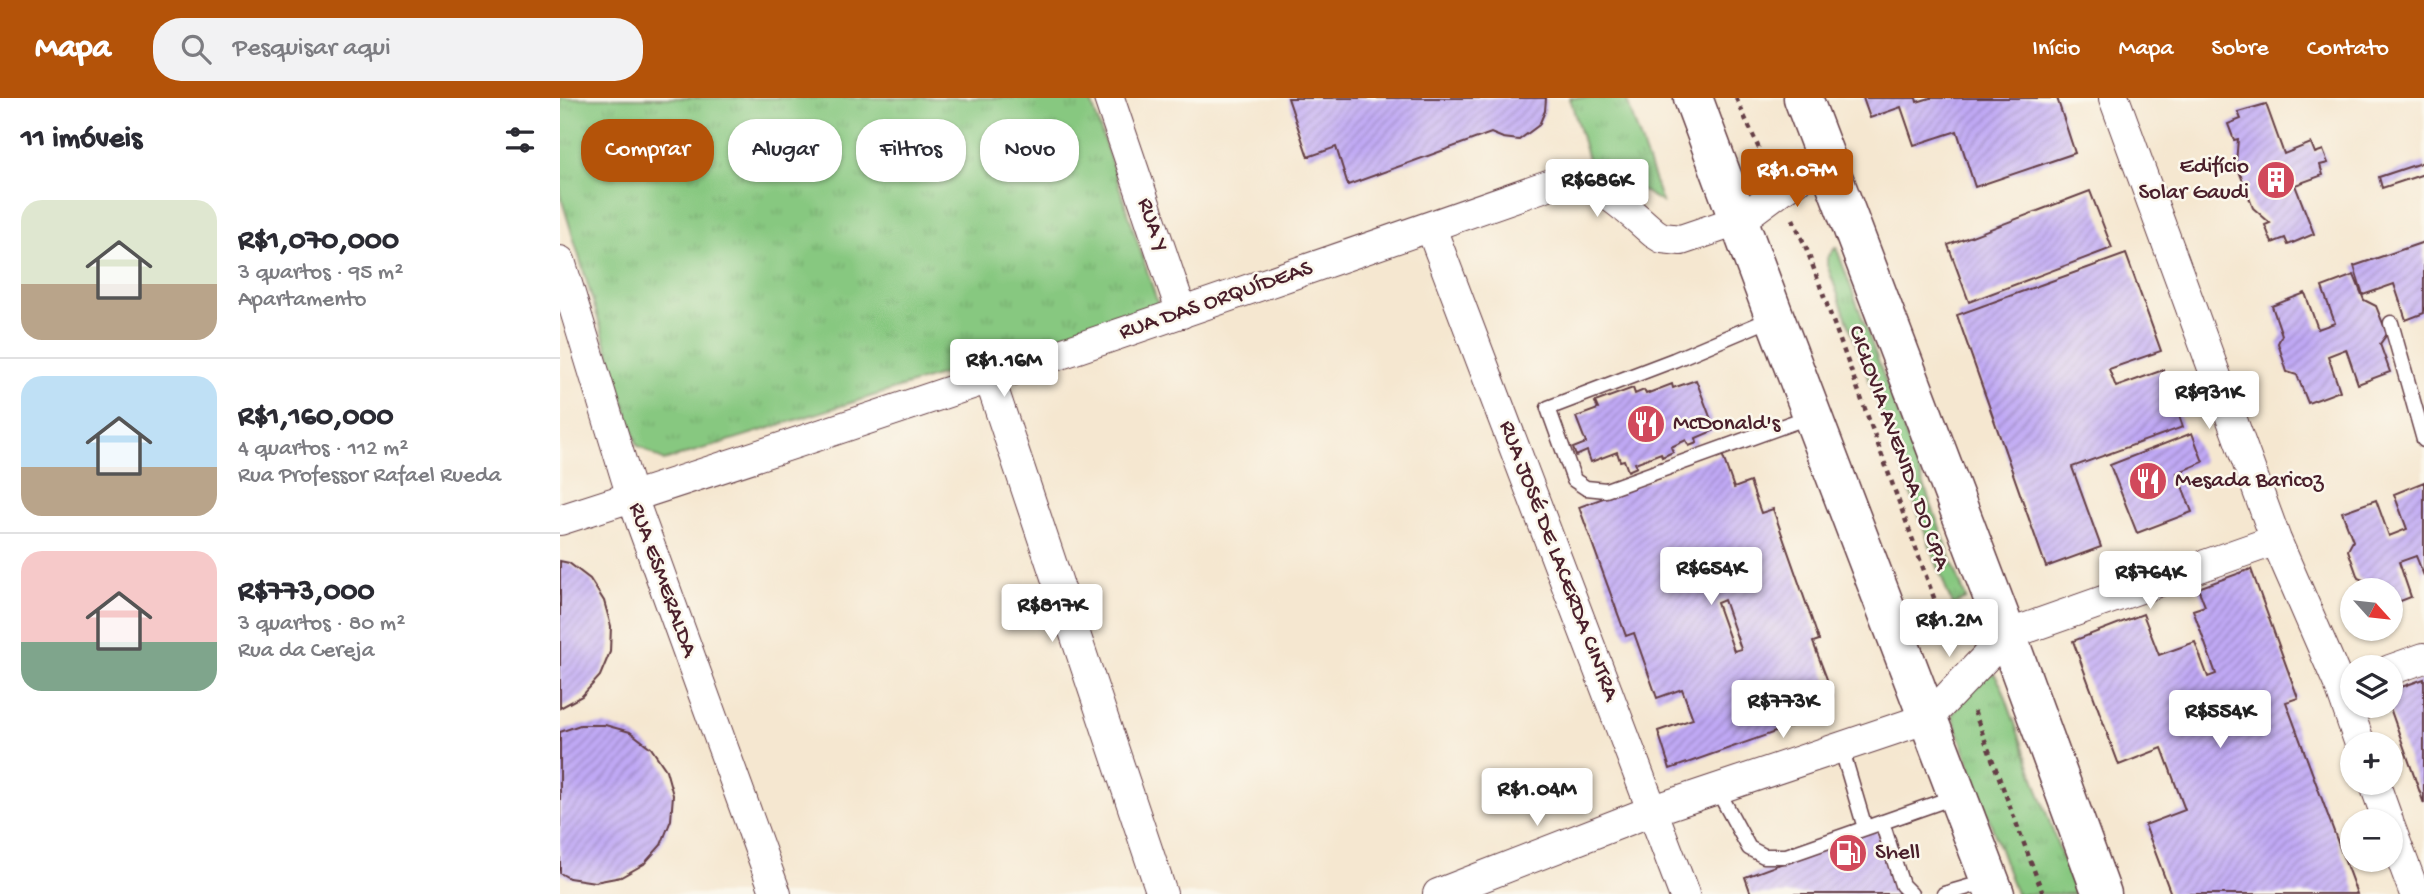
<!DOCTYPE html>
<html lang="pt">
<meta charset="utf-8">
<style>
:root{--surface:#fff;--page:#f2f2f3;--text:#2b2b33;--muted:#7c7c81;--line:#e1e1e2;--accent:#b45309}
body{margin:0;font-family:"Gochi Hand",sans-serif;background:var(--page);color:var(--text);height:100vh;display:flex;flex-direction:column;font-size:26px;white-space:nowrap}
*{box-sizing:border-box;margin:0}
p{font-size:23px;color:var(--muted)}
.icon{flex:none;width:38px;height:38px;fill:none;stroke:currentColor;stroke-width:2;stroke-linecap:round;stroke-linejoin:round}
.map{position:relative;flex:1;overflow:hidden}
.panel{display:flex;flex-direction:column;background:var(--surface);width:560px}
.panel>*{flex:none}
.banner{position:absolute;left:21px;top:21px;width:665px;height:63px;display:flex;gap:14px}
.needle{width:46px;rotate:117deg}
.controls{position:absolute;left:1780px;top:480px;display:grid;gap:14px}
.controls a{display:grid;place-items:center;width:63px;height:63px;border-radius:50%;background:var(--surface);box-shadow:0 2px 5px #0004;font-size:35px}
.price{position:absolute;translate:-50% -60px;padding:0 16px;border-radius:7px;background:#fff;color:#222;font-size:23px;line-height:46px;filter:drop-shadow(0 2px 4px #0008)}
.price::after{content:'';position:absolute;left:50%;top:42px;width:21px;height:16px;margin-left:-10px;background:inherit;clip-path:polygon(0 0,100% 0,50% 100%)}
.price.on{background:var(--accent);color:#fff}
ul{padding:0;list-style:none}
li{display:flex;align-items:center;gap:21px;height:175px;padding:0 21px}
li+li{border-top:2px solid var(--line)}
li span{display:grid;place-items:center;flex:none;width:196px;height:140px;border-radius:21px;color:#555}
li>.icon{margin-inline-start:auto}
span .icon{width:84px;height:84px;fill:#fffc;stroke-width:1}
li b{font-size:30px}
h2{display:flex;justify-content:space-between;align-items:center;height:84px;padding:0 21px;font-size:30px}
.tag{padding:0 24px;border-radius:28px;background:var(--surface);box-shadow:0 2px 5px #0004;font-size:24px;line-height:63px}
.tag.on{background:var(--accent);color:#fff}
header{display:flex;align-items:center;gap:42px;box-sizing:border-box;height:98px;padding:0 35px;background:var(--accent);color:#fff}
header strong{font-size:33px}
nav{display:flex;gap:38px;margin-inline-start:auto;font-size:24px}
.search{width:490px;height:63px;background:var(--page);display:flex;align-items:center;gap:18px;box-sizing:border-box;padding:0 24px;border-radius:28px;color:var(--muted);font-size:26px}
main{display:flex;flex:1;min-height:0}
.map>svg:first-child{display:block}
</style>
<header>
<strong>Mapa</strong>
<div class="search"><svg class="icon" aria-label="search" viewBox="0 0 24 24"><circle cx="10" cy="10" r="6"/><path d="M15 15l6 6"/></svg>Pesquisar aqui</div>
<nav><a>Início</a><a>Mapa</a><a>Sobre</a><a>Contato</a></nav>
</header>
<main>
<section class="panel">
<h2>11 imóveis<svg class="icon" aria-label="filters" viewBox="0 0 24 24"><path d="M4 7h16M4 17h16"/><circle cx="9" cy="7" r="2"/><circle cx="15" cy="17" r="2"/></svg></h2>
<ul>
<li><span style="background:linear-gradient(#dfe7d0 60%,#b9a48a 0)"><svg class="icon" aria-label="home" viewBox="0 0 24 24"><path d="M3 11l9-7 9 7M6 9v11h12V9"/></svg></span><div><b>R$1,070,000</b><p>3 quartos · 95 m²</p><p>Apartamento</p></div></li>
<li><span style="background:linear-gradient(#bfe0f5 65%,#b9a48a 0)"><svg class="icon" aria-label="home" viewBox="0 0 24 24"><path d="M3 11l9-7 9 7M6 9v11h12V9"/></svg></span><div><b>R$1,160,000</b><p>4 quartos · 112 m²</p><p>Rua Professor Rafael Rueda</p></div></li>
<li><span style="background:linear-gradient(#f6c9c9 65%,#7fa58c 0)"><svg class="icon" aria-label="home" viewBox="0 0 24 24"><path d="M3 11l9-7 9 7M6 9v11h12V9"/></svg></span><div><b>R$773,000</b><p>3 quartos · 80 m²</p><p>Rua da Cereja</p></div></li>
</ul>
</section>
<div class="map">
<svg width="1864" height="796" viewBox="0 0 1864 796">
<defs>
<pattern id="grass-tufts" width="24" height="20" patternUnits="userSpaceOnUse" patternTransform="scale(1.75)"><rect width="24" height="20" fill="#87c880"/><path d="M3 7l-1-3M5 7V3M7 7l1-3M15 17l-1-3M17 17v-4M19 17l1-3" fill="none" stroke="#76ab6f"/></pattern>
<pattern id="building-hatch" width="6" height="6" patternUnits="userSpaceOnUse" patternTransform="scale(1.75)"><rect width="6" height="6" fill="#c0a9f5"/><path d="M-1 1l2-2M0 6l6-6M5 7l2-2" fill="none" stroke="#9e89c7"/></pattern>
</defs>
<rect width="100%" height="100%" fill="#fbf7ec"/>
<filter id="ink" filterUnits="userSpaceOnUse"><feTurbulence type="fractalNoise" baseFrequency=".0143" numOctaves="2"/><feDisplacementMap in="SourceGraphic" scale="14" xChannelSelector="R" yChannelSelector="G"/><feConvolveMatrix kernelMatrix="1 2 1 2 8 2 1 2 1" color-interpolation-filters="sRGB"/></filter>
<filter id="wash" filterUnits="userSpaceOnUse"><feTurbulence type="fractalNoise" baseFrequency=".00686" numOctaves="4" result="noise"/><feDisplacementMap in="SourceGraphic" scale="28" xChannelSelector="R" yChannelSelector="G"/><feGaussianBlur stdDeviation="1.57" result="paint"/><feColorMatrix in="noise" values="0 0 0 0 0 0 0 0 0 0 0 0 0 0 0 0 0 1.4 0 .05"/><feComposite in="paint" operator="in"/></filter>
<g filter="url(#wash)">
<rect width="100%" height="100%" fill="#f5e7d0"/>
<!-- grass -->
<path fill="url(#grass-tufts)" stroke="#687456" stroke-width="2" d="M0,0H530L599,209L104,363L77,347L0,96Z
M1010,0H1066L1102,104L1028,61Z
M1276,149L1406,501L1392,507L1267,167V160Z
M1426,573L1435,577L1442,589L1515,796H1456L1392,617Z"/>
<g id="blocks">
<!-- building -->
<path fill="url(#building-hatch)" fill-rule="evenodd" d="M728,0H986L985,13L979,27L959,42L943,40L931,35L788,87L776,49L748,59Z
M1303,0H1356L1357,4L1370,0H1497L1515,55L1415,89L1397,33L1354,47L1341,9L1310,20Z
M1706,6L1724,56L1751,45L1755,55L1763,52L1768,65L1760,67L1763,77L1735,87L1754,136L1728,147L1725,140L1712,145L1705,127L1710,125L1693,110L1676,65L1678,41L1674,42L1668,26L1681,21L1678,14Z
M1864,64V76L1822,90L1819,79Z
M1530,93L1552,150L1409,204L1388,147Z
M1864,144V215L1846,222L1834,186L1803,197L1794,168Z
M1566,156L1601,253L1549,271L1556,289L1603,272L1623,329L1512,369L1541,449L1486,469L1397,217Z
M1794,177L1804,202L1816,208L1827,236L1820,246L1830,274L1798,286L1786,251L1768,258L1780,293L1748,305L1737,277L1727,274L1718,245L1722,237L1712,208L1745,195L1758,231L1775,225L1762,189Z
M1136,282L1155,332L1136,340L1137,345L1129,348L1126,342L1111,349L1113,354L1102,359L1101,355L1075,365L1077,369L1068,373L1064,362L1060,363L1057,354L1031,364L1027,353L1016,358L1013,350L1026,345L1016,319L1038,311L1035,304L1073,290L1075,296L1084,292L1086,296L1112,286L1113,290Z
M1632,335L1643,364L1617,375L1632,414L1577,435L1550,367Z
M1162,356L1174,390L1190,384L1201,415L1213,411L1259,542L1253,544L1273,597L1269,615L1110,671L1098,633L1133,621L1122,591L1097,600L1074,535L1066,538L1019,409ZM1164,502L1181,551L1174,553L1157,505Z
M1864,384V478L1856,458L1839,464L1851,499L1830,507V492H1811L1808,484L1798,480L1788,452L1793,443L1782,414L1816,402L1829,438L1847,431L1834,396Z
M0,463L9,465L30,481L44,503L51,528L50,554L40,578L22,598L0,610Z
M1691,471L1738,600L1726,604L1797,796H1611L1585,727L1625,712L1602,650L1559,667L1513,543L1583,516L1599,557L1635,544L1648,579L1656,576L1633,512L1645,508L1638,490Z
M1864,581V706L1829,607H1830V593Z
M20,627H45L70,634L91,650L106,672L113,697L111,722L101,747L84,766L61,779L35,784L9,780L0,775V634Z
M1316,731L1339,796H1191L1185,779Z"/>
</g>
</g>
<g filter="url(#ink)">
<use href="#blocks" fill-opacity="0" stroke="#643d44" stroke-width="2"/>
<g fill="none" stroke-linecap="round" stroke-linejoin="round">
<defs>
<path id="lane" d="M1213,220L1114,262L988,310L1014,382L1026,390L1046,392L1251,318
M1831,225L1864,342
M1281,649L1305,730
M1157,691L1189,750L1204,758H1226L1397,698
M1322,724L1342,787L1351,796
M1384,796L1429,783"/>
<path id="street" d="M549,0L622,215
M1554,0L1716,442L1781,591L1800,646
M871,130L1124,796
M0,163L72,399L216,796
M429,279L602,796
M0,422C333,315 664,201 994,85C1037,77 1063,109 1094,135L1102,140L1121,142L1180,122L1219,93L1267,62
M1830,572L1864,560
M1814,684L1828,723
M1830,729L1855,796
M878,796L1094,712L1368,620L1447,537L1716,442"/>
<path id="primary" d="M1133,0L1215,220L1435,796
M1243,0L1447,537L1542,796"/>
</defs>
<!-- lane casing -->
<use href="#lane" stroke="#643d44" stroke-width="17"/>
<!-- street casing -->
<use href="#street" stroke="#643d44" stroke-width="32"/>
<!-- primary casing -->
<use href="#primary" stroke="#643d44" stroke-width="41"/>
<!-- path -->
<path stroke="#643d44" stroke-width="4.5" stroke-dasharray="5 5" stroke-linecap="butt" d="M1176,0L1206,66
M1233,121L1247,152L1393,552
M1414,613L1483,796"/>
<!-- lane -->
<use href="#lane" stroke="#fff" stroke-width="14"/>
<!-- street -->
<use href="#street" stroke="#fff" stroke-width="30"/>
<!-- primary -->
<use href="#primary" stroke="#fff" stroke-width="38"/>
</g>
</g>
<!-- icons -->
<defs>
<symbol id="building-disc" viewBox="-11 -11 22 22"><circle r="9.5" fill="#d1495b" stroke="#fbf7ec"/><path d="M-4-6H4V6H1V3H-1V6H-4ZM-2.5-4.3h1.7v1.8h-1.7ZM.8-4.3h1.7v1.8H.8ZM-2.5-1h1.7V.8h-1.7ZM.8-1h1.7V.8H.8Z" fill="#fff"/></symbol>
<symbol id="restaurant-disc" viewBox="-11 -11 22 22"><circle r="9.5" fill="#d1495b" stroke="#fbf7ec"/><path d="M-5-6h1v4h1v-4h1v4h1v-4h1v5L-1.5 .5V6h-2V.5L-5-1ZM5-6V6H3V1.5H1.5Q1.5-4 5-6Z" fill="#fff"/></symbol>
<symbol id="fuel-disc" viewBox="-11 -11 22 22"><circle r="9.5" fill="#d1495b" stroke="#fbf7ec"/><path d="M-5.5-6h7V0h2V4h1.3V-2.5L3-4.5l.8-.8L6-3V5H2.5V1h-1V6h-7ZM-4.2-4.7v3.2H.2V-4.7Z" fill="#fff"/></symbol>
</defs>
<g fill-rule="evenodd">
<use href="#building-disc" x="1694" y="60" width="44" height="44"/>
<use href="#restaurant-disc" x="1064" y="304" width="44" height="44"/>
<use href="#restaurant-disc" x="1566" y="361" width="44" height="44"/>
<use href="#fuel-disc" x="1266" y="733" width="44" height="44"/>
</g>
<g text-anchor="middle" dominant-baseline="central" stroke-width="5" stroke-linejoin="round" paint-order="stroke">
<!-- poi labels -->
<g font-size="23" fill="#4a1f2b" stroke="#fbf7ec" text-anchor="start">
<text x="1689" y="69" text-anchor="end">Edifício<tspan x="1689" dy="26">Solar Gaudi</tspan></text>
<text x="1113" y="326">McDonald's</text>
<text x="1615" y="383">Mesada Baricoz</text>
<text x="1315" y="755">Shell</text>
</g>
<!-- street labels -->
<g font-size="23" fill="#4a1f2b" stroke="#fbf7ec">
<text transform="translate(592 127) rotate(71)">RUA Y</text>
<text transform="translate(656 203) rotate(-19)">RUA DAS ORQUÍDEAS</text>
<text transform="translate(1338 350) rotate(70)">CICLOVIA AVENIDA DO CPA</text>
<text transform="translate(998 463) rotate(69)">RUA JOSÉ DE LACERDA CINTRA</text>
<text transform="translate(102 482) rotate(70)">RUA ESMERALDA</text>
</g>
</g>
</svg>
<div class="controls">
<a><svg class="needle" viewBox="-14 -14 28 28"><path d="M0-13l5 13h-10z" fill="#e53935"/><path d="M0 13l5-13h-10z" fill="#7c7c81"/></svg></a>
<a><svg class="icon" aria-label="layers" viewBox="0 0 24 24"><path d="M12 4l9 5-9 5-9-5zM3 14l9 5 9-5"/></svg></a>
<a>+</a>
<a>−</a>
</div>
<b class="price on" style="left:1237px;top:111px">R$1.07M</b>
<b class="price" style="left:1037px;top:121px">R$686K</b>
<b class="price" style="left:444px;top:301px">R$1.16M</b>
<b class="price" style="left:1649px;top:333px">R$931K</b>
<b class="price" style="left:1151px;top:509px">R$654K</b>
<b class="price" style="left:1590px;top:513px">R$764K</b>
<b class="price" style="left:492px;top:546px">R$817K</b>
<b class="price" style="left:1389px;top:561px">R$1.2M</b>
<b class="price" style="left:1223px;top:642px">R$773K</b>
<b class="price" style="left:1660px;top:652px">R$554K</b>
<b class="price" style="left:977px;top:730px">R$1.04M</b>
<div class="banner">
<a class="tag on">Comprar</a>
<a class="tag">Alugar</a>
<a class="tag">Filtros</a>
<a class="tag">Novo</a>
</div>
</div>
</main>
